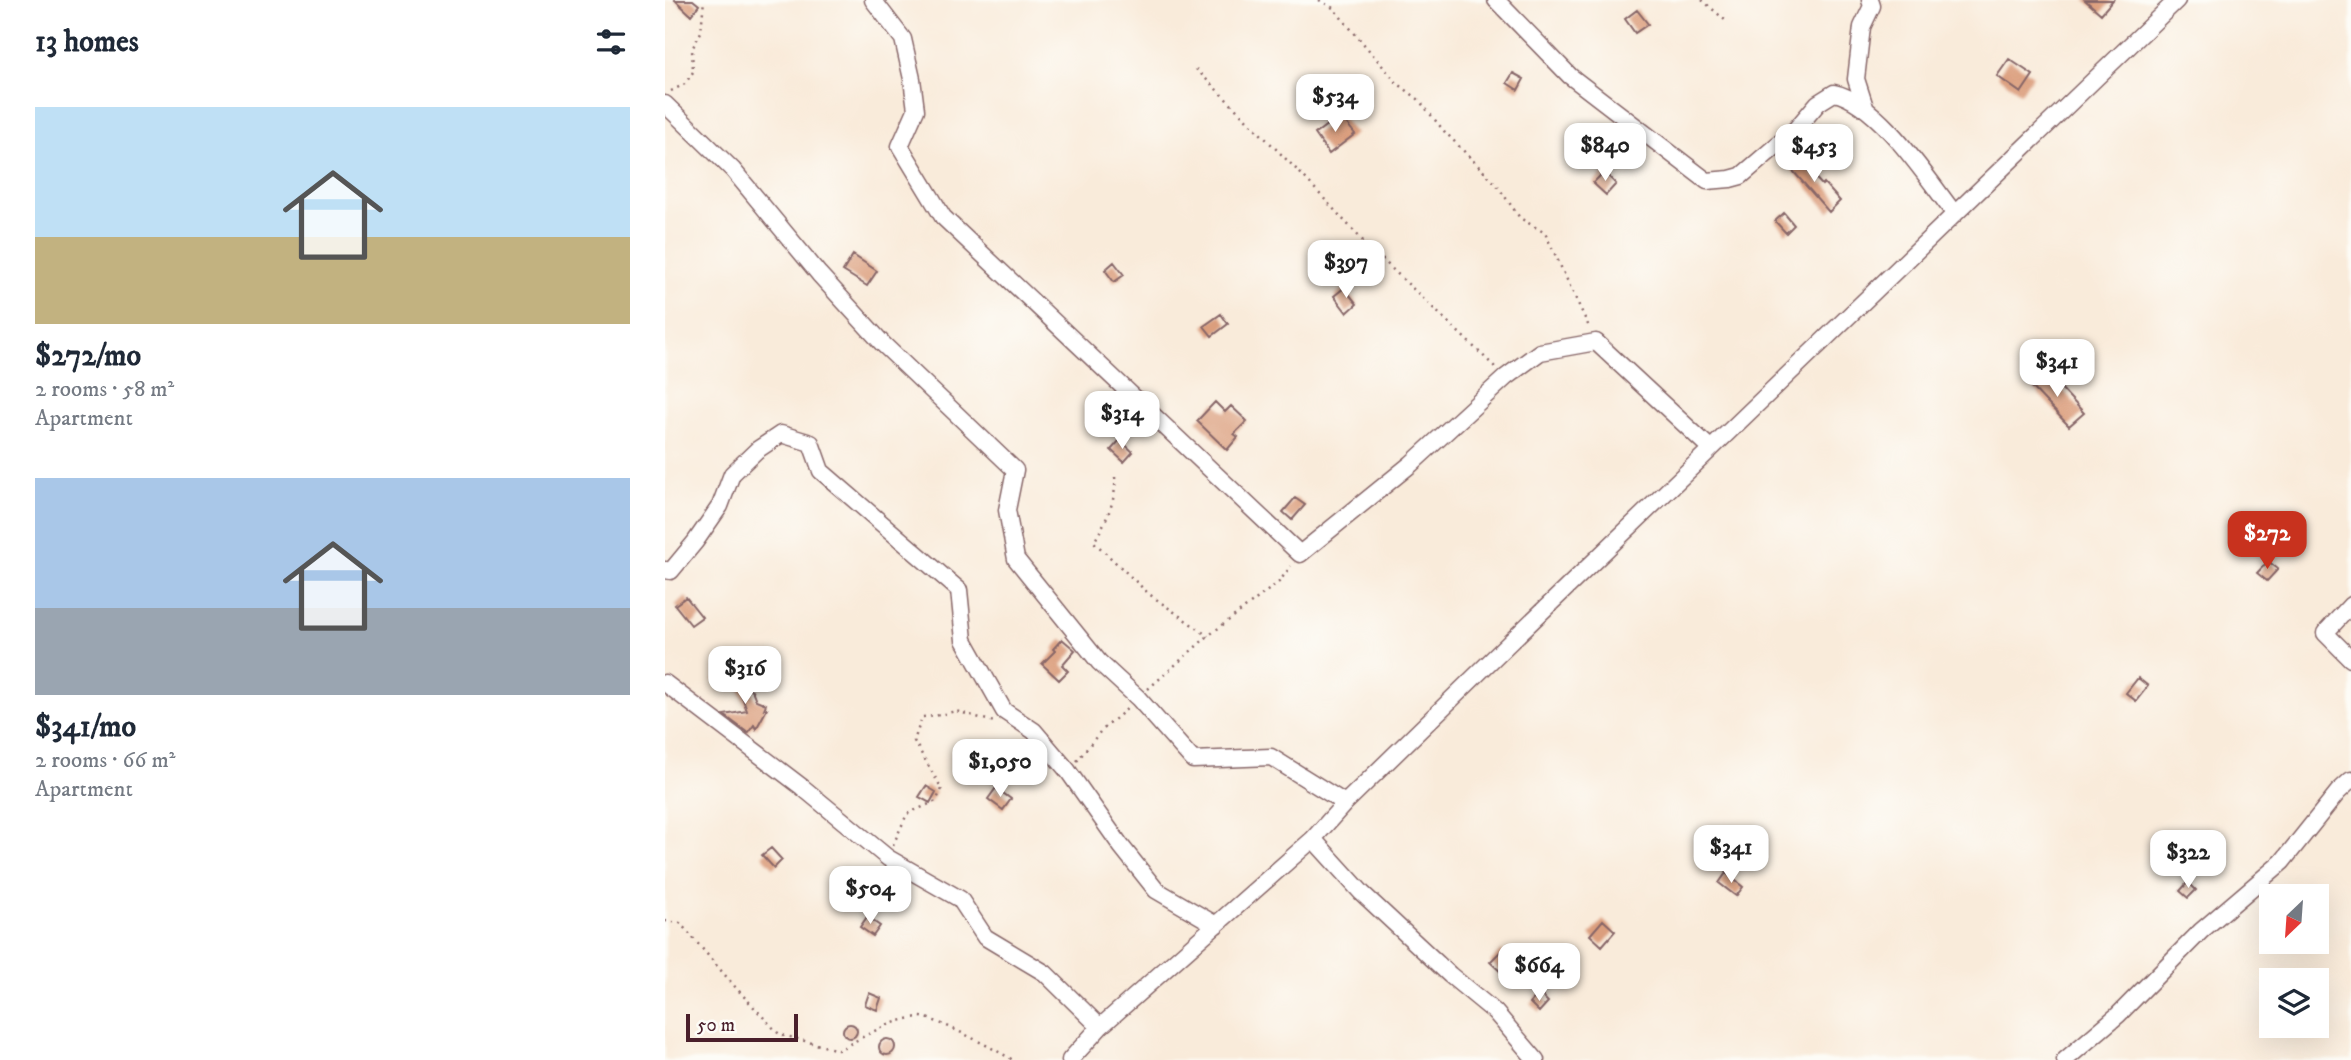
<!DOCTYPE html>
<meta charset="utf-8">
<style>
:root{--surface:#fff;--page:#f6f6f7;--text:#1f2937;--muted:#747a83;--accent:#c8321e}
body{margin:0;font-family:"IM FELL DW Pica",serif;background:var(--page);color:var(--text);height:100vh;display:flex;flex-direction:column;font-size:26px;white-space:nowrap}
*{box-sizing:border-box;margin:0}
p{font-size:23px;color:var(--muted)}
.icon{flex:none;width:38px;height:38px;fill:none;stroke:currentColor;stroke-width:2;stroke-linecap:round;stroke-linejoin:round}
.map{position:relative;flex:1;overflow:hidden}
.side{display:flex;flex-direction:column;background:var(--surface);width:665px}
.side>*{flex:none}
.needle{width:46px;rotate:205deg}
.controls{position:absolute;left:1594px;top:884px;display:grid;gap:14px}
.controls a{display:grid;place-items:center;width:70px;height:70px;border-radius:0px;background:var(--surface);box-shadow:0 7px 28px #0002;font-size:35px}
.scale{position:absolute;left:21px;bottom:18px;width:112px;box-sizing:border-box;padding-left:7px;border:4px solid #4a1f2b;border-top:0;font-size:19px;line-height:24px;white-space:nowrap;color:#4a1f2b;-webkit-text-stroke:5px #fdfcf7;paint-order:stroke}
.price{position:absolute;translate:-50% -60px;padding:0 16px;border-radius:14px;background:#fff;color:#222;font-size:23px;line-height:46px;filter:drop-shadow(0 2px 4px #0008)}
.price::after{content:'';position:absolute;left:50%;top:42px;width:21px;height:16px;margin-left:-10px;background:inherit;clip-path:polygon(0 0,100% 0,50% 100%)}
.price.active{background:var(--accent);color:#fff}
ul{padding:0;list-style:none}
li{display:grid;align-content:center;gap:14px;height:371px;padding:0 35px}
li span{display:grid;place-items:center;height:217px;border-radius:0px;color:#555}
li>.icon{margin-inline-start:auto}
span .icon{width:126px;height:126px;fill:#fffc;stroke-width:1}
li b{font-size:30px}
h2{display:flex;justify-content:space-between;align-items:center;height:84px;padding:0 35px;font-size:30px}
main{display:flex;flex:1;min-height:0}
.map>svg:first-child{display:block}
</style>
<main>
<section class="side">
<h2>13 homes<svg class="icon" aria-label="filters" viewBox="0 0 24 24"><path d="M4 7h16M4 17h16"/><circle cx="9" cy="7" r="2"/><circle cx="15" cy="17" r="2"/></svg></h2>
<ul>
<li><span style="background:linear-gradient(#bfe0f5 60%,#c2b280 0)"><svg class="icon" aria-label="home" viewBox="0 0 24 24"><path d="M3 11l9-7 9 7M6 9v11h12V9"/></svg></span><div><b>$272/mo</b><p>2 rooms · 58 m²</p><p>Apartment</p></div></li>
<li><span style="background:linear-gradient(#a9c7e8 60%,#9aa5b1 0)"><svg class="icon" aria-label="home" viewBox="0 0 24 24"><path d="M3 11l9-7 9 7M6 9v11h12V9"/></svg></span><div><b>$341/mo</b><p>2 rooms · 66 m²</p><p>Apartment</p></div></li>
</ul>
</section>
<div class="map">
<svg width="1686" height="1060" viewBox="0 0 1686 1060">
<rect width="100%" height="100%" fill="#fdfcf7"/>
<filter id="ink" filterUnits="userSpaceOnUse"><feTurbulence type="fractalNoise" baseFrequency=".0143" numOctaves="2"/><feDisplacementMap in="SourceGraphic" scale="14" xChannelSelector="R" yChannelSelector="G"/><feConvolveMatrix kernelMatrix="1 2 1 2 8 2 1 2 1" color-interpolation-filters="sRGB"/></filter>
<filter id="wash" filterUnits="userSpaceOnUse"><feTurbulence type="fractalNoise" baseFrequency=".00686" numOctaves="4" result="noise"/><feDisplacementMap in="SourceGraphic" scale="28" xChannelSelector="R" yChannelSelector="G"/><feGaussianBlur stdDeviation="1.57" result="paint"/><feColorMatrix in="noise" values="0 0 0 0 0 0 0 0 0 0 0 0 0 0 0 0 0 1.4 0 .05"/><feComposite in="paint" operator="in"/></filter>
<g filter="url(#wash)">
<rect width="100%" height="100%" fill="#f9ebda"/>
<g id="blocks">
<!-- building -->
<path fill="#db9e7d" d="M10,0H28L34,5L26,15Z
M1420,0H1448L1436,14Z
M972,10L983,24L970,33L960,19Z
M1344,59L1368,75L1356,93L1332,76Z
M848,73L859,79L853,90L842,83Z
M675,115L690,134L664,154L650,134Z
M1129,155L1157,185L1159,183L1175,201L1164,212L1121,163Z
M939,172L951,184L941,195L928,183Z
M1119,213L1129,225L1121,233L1110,221Z
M188,255L212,271L202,286L178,271Z
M449,262L459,275L449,282L440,270Z
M679,288L692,304L682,313L669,296Z
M556,314L563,324L547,336L539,326Z
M1381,372L1419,413L1404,426L1366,386Z
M550,402L560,412L566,406L582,421L569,434L573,437L562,450L532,421Z
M455,440L468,452L459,462L446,450Z
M630,498L640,505L627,520L618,512Z
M1603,561L1613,569L1602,581L1592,573Z
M21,597L37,617L26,625L10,605Z
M397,639L410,650L397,665L403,671L394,680L377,664L390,651L388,649Z
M76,675L77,687L87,690L91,700L101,704L99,709H102L91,729L89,725L83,733L59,715L82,711L74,688L46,679Z
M1473,678L1483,686L1471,701L1461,693Z
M261,786L271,792L265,803L254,797Z
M331,788L346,799L338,810L323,799Z
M106,848L117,860L109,868L97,855Z
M1061,873L1078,887L1071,896L1054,883Z
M1523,882L1531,890L1523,898L1515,891Z
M202,917L215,926L208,936L195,927Z
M938,920L950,931L937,946L925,935Z
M836,951L847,962L837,973L825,962Z
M204,993L216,998L212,1010L200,1005Z
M874,993L883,1002L874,1012L865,1003Z
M178 1031a7 7 0 1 1 14 0a7 7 0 1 1-14 0Z
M214 1047a8 8 0 1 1 16 0a8 8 0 1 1-16 0Z"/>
</g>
</g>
<g filter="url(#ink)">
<use href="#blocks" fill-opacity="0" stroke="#876668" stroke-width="2"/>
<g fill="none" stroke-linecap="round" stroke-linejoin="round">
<defs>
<path id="street" d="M208,0L238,39L247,79L251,110L235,146L278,217L635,554L746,464L841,377L875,352L931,342L1045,448
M831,0L905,76L1042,181L1065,179L1076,176L1131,129L1153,103L1169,93C1213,102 1262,178 1289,213
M0,104L68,170L154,274L218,344L350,470L342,510L351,559L434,662L473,698L528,760L606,757L680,803
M1200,107L1191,79L1197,27L1207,6L1205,0
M0,570L6,571L30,542L55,506L67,474L92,450L116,434L146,443L156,471L294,590L299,640L339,711L369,731L403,771L456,846L491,890L551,925
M1686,605L1660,633L1686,659
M0,683L137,787L223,858L295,899L320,937L380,973L435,1027
M648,839L697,893L785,975L830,1012L871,1060
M405,1060L435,1027L648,839L680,803L837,650L1512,0
M1400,1060L1453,1015L1536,931L1617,862L1673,792L1686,780"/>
</defs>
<!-- street casing -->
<use href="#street" stroke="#876668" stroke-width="19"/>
<!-- path -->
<path stroke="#876668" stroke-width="2.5" stroke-dasharray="2 5" stroke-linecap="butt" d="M654,0L668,8L732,83L753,99L779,131L831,184L855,218L880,233L925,329
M1037,0L1060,20
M531,69L640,178L699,242L831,368
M6,91L20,84L28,72L27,49L36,32L39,0
M450,477C452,500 440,523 429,542L484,594L543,636
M483,689L543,636L614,582L626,566
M412,761L435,732L463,708
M228,845L242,814L271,801L277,789L249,741L257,717L270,716L291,711L329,722
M0,921L15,923L72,989L114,1034L173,1050C199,1037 224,1020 254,1017C268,1016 333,1051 348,1060"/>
<!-- street -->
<use href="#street" stroke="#fff" stroke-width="16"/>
</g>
</g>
</svg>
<div class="controls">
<a><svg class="needle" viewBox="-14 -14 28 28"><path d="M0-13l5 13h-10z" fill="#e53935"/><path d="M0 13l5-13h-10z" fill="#747a83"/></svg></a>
<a><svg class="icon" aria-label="layers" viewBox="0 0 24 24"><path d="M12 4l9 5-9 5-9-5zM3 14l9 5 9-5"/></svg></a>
</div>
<div class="scale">50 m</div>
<b class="price" style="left:670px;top:134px">$534</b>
<b class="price" style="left:940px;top:183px">$840</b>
<b class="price" style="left:1149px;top:184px">$453</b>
<b class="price" style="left:681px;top:300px">$397</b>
<b class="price" style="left:1392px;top:399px">$341</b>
<b class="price" style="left:457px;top:451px">$314</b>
<b class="price active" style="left:1602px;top:571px">$272</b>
<b class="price" style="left:80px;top:706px">$316</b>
<b class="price" style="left:335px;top:799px">$1,050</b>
<b class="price" style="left:1066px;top:885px">$341</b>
<b class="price" style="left:1523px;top:890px">$322</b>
<b class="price" style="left:205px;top:926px">$504</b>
<b class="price" style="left:874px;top:1003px">$664</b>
</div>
</main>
